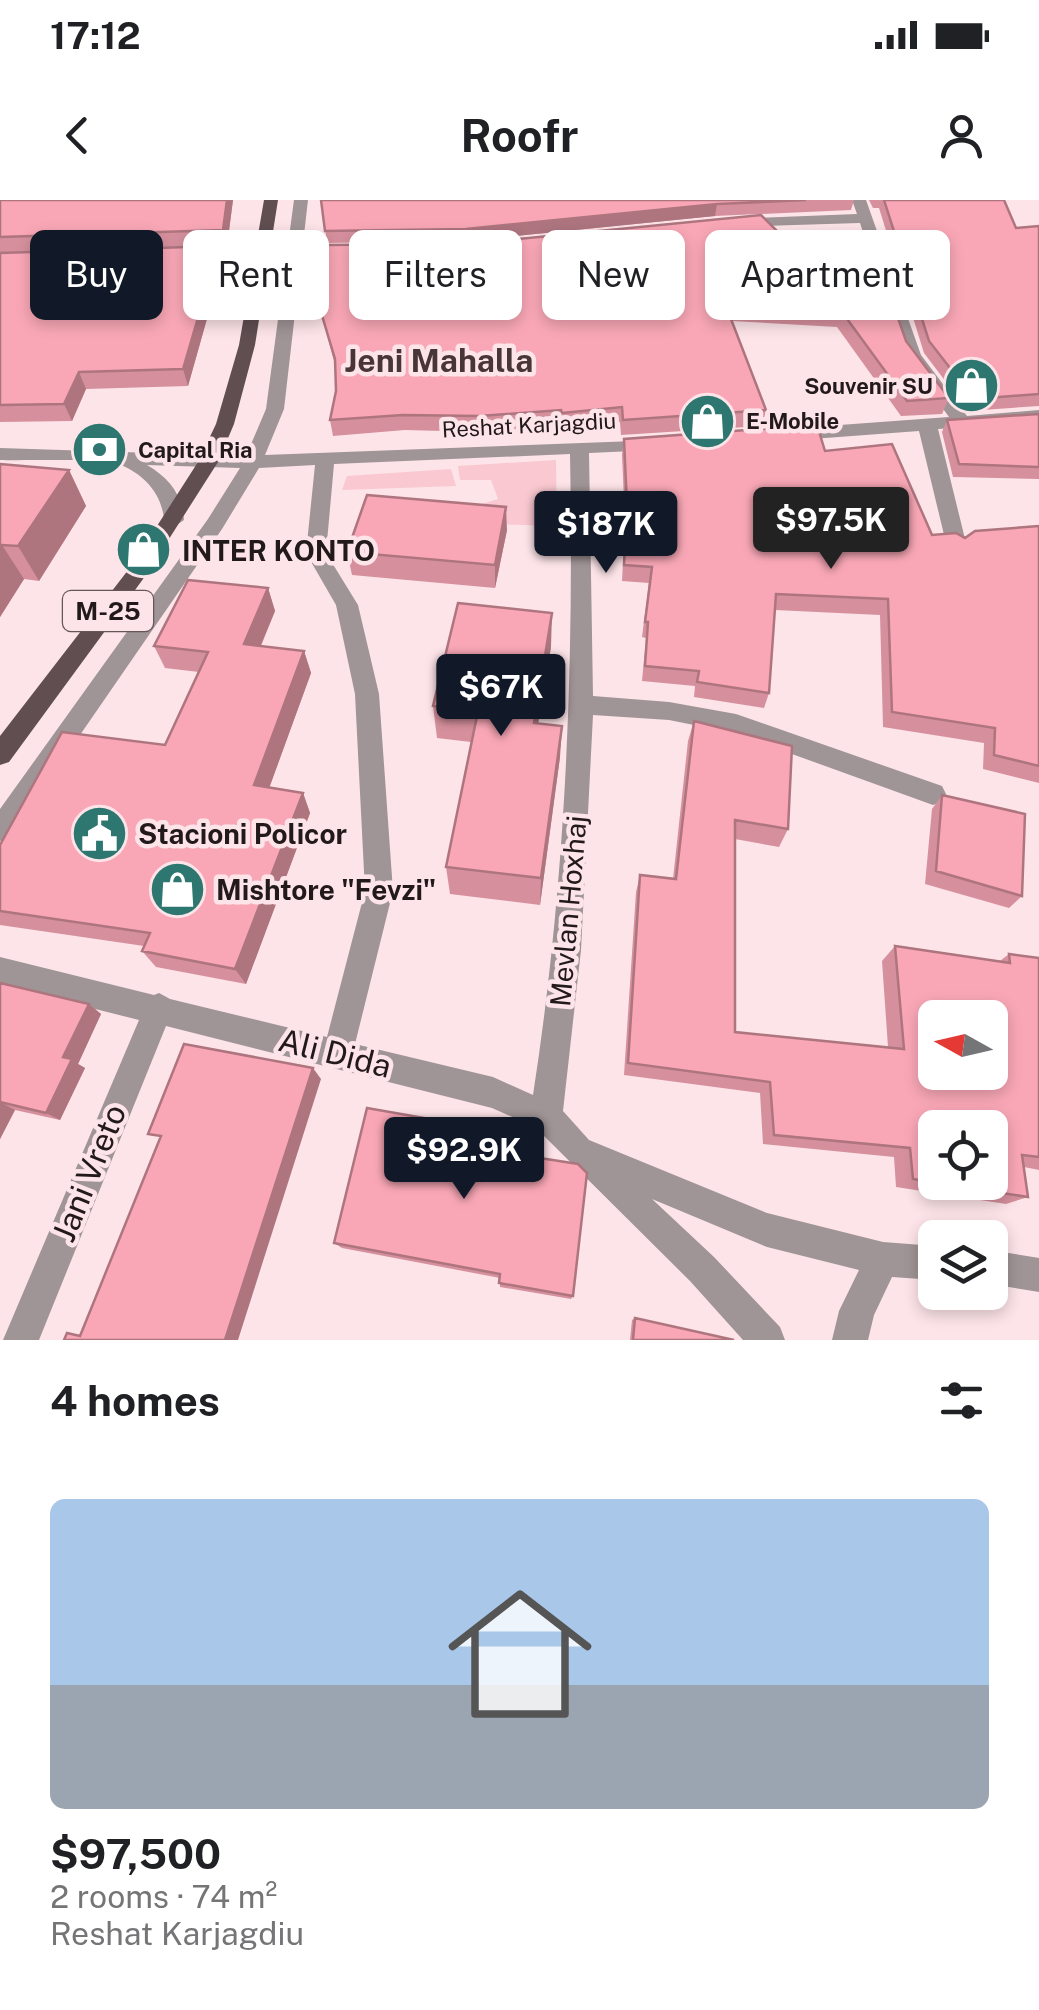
<!DOCTYPE html>
<meta charset="utf-8">
<style>
:root{--surface:#fff;--page:#f2f2f2;--text:#202124;--muted:#757577;--accent:#111827}
body{margin:0;font-family:"Public Sans",sans-serif;background:var(--page);color:var(--text);height:100vh;display:flex;flex-direction:column;font-size:38px;white-space:nowrap}
*{box-sizing:border-box;margin:0}
p{font-size:32px;color:var(--muted)}
.icon{flex:none;width:55px;height:55px;fill:none;stroke:currentColor;stroke-width:2;stroke-linecap:round;stroke-linejoin:round}
.map{position:relative;height:1140px;overflow:hidden}
.details{display:flex;flex-direction:column;background:var(--surface);flex:1}
.details>*{flex:none}
.guide{position:absolute;left:30px;top:30px;width:980px;height:90px;display:flex;gap:20px}
.needle{width:65px;rotate:278deg}
.buttons{position:absolute;left:918px;top:800px;display:grid;gap:20px}
.buttons a{display:grid;place-items:center;width:90px;height:90px;border-radius:15px;background:var(--surface);box-shadow:0 5px 15px #0003;font-size:50px}
.price{position:absolute;translate:-50% -85px;padding:0 22px;border-radius:10px;background:var(--accent);color:#fff;font-size:32px;line-height:65px;filter:drop-shadow(0 2px 5px #0008)}
.price::after{content:'';position:absolute;left:50%;top:60px;width:30px;height:22px;margin-left:-15px;background:inherit;clip-path:polygon(0 0,100% 0,50% 100%)}
.price.active{background:#222;color:#fff}
ul{padding:0;list-style:none}
li{display:grid;align-content:center;gap:20px;height:530px;padding:0 50px}
li span{display:grid;place-items:center;height:310px;border-radius:15px;color:#555}
li>.icon{margin-inline-start:auto}
span .icon{width:180px;height:180px;fill:#fffc;stroke-width:1}
li b{font-size:42px}
h2{display:flex;justify-content:space-between;align-items:center;height:120px;padding:0 50px;font-size:42px}
.chip{padding:0 35px;border-radius:15px;background:var(--surface);box-shadow:0 5px 15px #0003;font-size:35px;line-height:90px}
.chip.active{background:var(--accent);color:#fff}
.status{display:flex;justify-content:space-between;align-items:center;height:70px;padding:0 50px;background:var(--surface);direction:ltr}
.status svg{height:28px;fill:currentColor}
header{display:flex;justify-content:space-between;align-items:center;height:130px;padding:0 50px;background:var(--surface);font-size:45px;font-weight:700}
.map>svg:first-child{display:block}
</style>
<div class="status"><b>17:12</b><svg viewBox="0 0 49 12"><path d="M0 12V9h3v3zM5 12V6h3v6zM10 12V3h3v9zM15 12V0h3v12zM26 1h20v11H26zM47 4h2v5h-2z"/></svg></div>
<header><svg class="icon" aria-label="back" viewBox="0 0 24 24"><path d="M15 5l-7 7 7 7"/></svg>Roofr<svg class="icon" aria-label="person" viewBox="0 0 24 24"><circle cx="12" cy="8" r="4"/><path d="M4 21q1-7 8-7t8 7"/></svg></header>
<div class="map">
<svg width="1039" height="1140" viewBox="0 0 1039 1140">
<rect width="100%" height="100%" fill="#fde4e8"/>
<!-- green -->
<path fill="#f9c8d0" d="M556,260L557,326L459,323L455,312L498,299L491,280H460L458,266Z
M451,269L456,286L342,290L347,276Z"/>
<g fill="none" stroke-linecap="round" stroke-linejoin="round">
<!-- minor -->
<path fill="#9f9496" fill-rule="evenodd" d="M294,0H308L284,209L265,255L662,240V248L655,250L589,253L593,496L669,502L736,514L942,586L946,594L942,602L933,605L734,533L669,520L593,515L581,750L563,911L589,940L767,1013L883,1042L935,1046V1080L892,1077L874,1115L868,1140H832L839,1111L859,1070L767,1047L652,999L714,1057L780,1127L785,1140H743L690,1081L535,927L492,908L166,826L39,1140H3L139,820L0,785V757L154,795L159,793L170,799L327,837L365,691L355,494L336,405L306,353L315,265L259,268L222,329L9,638L0,641V609L208,319L240,268L147,265C169,278 182,294 184,320L174,327L164,320C162,293 143,273 118,264C100,258 23,261 0,260V248L246,256L266,209ZM570,254C574,469 566,682 533,895L493,877L355,844L393,691L379,494L358,405L326,353L334,264Z
M852,0H866L921,155L967,216L1039,210V222L938,229L966,343L963,348H949L946,343L919,231L785,241L776,235L785,229L949,217L904,155L860,23L733,27L726,23L733,19L857,14Z
M264,47L269,49V55L190,60L182,55L190,50Z
M990,1050L1039,1058V1092L990,1084Z"/>
<!-- major -->
<path fill="#604e51" fill-rule="evenodd" d="M264,0H278L255,145L234,224L218,262L146,375L9,562L0,565V536L132,365L198,262L216,224L239,145Z"/>
</g>
<!-- wall -->
<path fill="#d6909d" d="M0,0H233L227,46L219,47L223,62L188,186L86,189L72,221L0,222Z
M321,0H854L851,10L715,16L467,41L327,43Z
M869,0H1004L1016,28L1039,26V206L968,211L924,153L879,8H873Z
M817,71L906,141L949,198L942,214L901,216L837,127L732,121L766,210L762,226L621,235L620,222L561,229V226L481,232L405,230L333,236L330,220L336,191L335,165L318,102Z
M1039,214V279L953,277L942,232L947,220Z
M624,239L825,251L932,335L965,338L1039,326V583L983,569L984,543L883,527L880,415L775,410L769,493L764,508L694,497L695,486L642,481L646,438L642,437L649,383L622,381L625,323L622,255Z
M0,264L69,270L86,306L39,381L24,379L0,417Z
M507,330L495,388L352,375L347,352Z
M268,388L275,411L261,446L304,451L311,473L269,588L303,593L310,613L246,784L156,767L142,751L144,746L0,725V645L165,545L199,472L165,468L154,446Z
M551,447L538,523L560,557L540,705L450,694L446,667L471,542L437,538L433,506Z
M694,521L788,629L779,647L735,639V832L888,847L882,761L895,746L1000,761L1009,754L1039,758V970L1024,967L1028,997L1006,1004L896,987L894,957L763,944L760,893L624,875L636,692L640,675L673,679L688,541Z
M942,595L1022,696L1009,708L925,684L932,609Z
M0,783L89,804L101,814L78,864L85,868L60,920L15,910L0,939Z
M505,941L503,952L573,1096L571,1099L500,1087V1078L342,1048L334,1043Z
M635,1118L734,1140H630L632,1120Z"/>
<!-- shaded-wall -->
<path fill="#ae757f" d="M227,0H233L227,46L223,30Z
M717,4L715,16L467,41L466,29Z
M219,46L223,62L188,186L183,169Z
M79,172L86,189L72,221L64,204Z
M69,270L86,306L39,381L18,346Z
M506,307L507,330L495,388V365Z
M2,345L24,379L0,417V348Z
M268,388L275,411L252,466L244,444Z
M552,413L551,447L533,554L534,523Z
M304,451L311,473L263,605L254,585Z
M562,526L560,557L540,705L541,678Z
M303,593L310,613L246,784L235,769Z
M89,804L101,814L78,864L85,868L60,920L46,913L63,857Z
M313,868L321,879L238,1140H225Z
M0,902L15,910L0,939Z"/>
<!-- building -->
<path fill="#f9a7b6" stroke="#ae757f" stroke-width="2.5" fill-rule="evenodd" d="M0,0H227L223,30L0,37Z
M321,0H806L717,4L466,29L325,31Z
M884,0H1004L1016,28L1039,26V194L974,199L929,141Z
M761,15L817,71L882,72L906,141L949,198L907,201L842,112L726,106L766,210L623,220L622,207L562,213L561,210L480,216L403,215L330,220L336,191L335,159L318,102L323,45L467,44Z
M219,46L183,169L79,172L64,204L0,205V53Z
M1039,214V267L959,264L947,220Z
M817,225L825,251L892,244L932,335L956,333L965,338L975,331L1039,326V566L994,555L995,528L892,512L888,399L776,394L769,493L697,482L699,471L645,466L648,422H645L652,367L624,365L627,306L624,239Z
M0,264L69,270L18,346L2,345L0,348Z
M367,295L506,307L495,365L347,352Z
M188,380L268,388L244,444L304,451L254,585L303,593L235,769L142,751L150,733L0,711V645L62,532L165,545L208,452L154,446Z
M458,403L552,413L534,523L562,526L541,678L446,667L478,511L433,506Z
M694,521L792,546L788,629L735,620V832L904,849L895,746L1010,763L1009,754L1039,758V957L1022,955L1028,997L913,979L910,948L774,935L770,882L628,863L640,675L676,679ZM935,818H990V872H935ZM935,928H990V982H935Z
M942,595L1025,614L1022,696L936,671Z
M0,783L89,804L63,857L72,859L46,913L0,902Z
M184,844L313,868L225,1140H64L67,1133L80,1136L161,936L148,934Z
M367,908L504,932L501,952L578,964L587,973L573,1096L499,1083L500,1074L334,1043Z
M635,1118L734,1140H633Z"/>
<!-- icons -->
<defs>
<symbol id="shop-disc" viewBox="-11 -11 22 22"><circle r="9.5" fill="#2e7770" stroke="#fde4e8"/><path d="M-5-2.5h2.3a2.7 3.5 0 0 1 5.4 0H5L5.5 6h-11ZM-1.5-2.5h3a1.5 2.3 0 0 0-3 0Z" fill="#fff"/></symbol>
<symbol id="bank-disc" viewBox="-11 -11 22 22"><circle r="9.5" fill="#2e7770" stroke="#fde4e8"/><path d="M-6-4H6V4H-6ZM0-2.3a2.3 2.3 0 1 0 0 4.6a2.3 2.3 0 1 0 0-4.6Z" fill="#fff"/></symbol>
<symbol id="civic-disc" viewBox="-11 -11 22 22"><circle r="9.5" fill="#2e7770" stroke="#fde4e8"/><path d="M-.6-6.5H3V-4.5H.6V-3L4-1V1h2V6H-6V1h2V-1L-.6-3ZM-1.2 2.5V6h2.4V2.5Z" fill="#fff"/></symbol>
</defs>
<g fill-rule="evenodd">
<use href="#shop-disc" x="940" y="154" width="63" height="63"/>
<use href="#shop-disc" x="676" y="190" width="63" height="63"/>
<use href="#bank-disc" x="68" y="218" width="63" height="63"/>
<use href="#shop-disc" x="112" y="318" width="63" height="63"/>
<use href="#civic-disc" x="68" y="602" width="63" height="63"/>
<use href="#shop-disc" x="146" y="658" width="63" height="63"/>
</g>
<g text-anchor="middle" dominant-baseline="central" stroke-width="9" stroke-linejoin="round" paint-order="stroke">
<!-- far-poi labels -->
<g font-size="22" font-weight="bold" fill="#22191b" stroke="#fde4e8" text-anchor="start">
<text x="933" y="186" text-anchor="end">Souvenir SU</text>
<text x="746" y="221">E-Mobile</text>
<text x="138" y="250">Capital Ria</text>
</g>
<!-- far-street labels -->
<g font-size="22" fill="#22191b" stroke="#fde4e8">
<text transform="translate(529 225) rotate(-3)">Reshat Karjagdiu</text>
</g>
<!-- shield labels -->
<rect fill="#fde4e8" stroke="#645658" stroke-width="2.5" x="63" y="391" width="90" height="40" rx="8"/>
<g font-size="25" font-weight="bold" fill="#22191b">
<text x="108" y="411">M-25</text>
</g>
<!-- poi labels -->
<g font-size="28" font-weight="bold" fill="#22191b" stroke="#fde4e8" text-anchor="start">
<text x="182" y="350">INTER KONTO</text>
<text x="138" y="633">Stacioni Policor</text>
<text x="216" y="689">Mishtore "Fevzi"</text>
</g>
<!-- street labels -->
<g font-size="28" fill="#22191b" stroke="#fde4e8">
<text transform="translate(568 711) rotate(-85)">Mevlan Hoxhaj</text>
</g>
<!-- far-district labels -->
<g font-size="32" font-weight="bold" fill="#483538" stroke="#fde4e8">
<text x="439" y="160">Jeni Mahalla</text>
</g>
<!-- near-street labels -->
<g font-size="32" fill="#22191b" stroke="#fde4e8">
<text transform="translate(335 853) rotate(14)">Ali Dida</text>
<text transform="translate(89 973) rotate(-68)">Jani Vreto</text>
</g>
</g>
</svg>
<div class="buttons">
<a><svg class="needle" viewBox="-14 -14 28 28"><path d="M0-13l5 13h-10z" fill="#e53935"/><path d="M0 13l5-13h-10z" fill="#757577"/></svg></a>
<a><svg class="icon" aria-label="locate" viewBox="0 0 24 24"><circle cx="12" cy="12" r="6"/><path d="M12 2v4M12 18v4M2 12h4M18 12h4"/></svg></a>
<a><svg class="icon" aria-label="layers" viewBox="0 0 24 24"><path d="M12 4l9 5-9 5-9-5zM3 14l9 5 9-5"/></svg></a>
</div>
<b class="price active" style="left:831px;top:372px">$97.5K</b>
<b class="price" style="left:606px;top:376px">$187K</b>
<b class="price" style="left:501px;top:539px">$67K</b>
<b class="price" style="left:464px;top:1002px">$92.9K</b>
<div class="guide">
<a class="chip active">Buy</a>
<a class="chip">Rent</a>
<a class="chip">Filters</a>
<a class="chip">New</a>
<a class="chip">Apartment</a>
</div>
</div>
<section class="details">
<h2>4 homes<svg class="icon" aria-label="filters" viewBox="0 0 24 24"><path d="M4 7h16M4 17h16"/><circle cx="9" cy="7" r="2"/><circle cx="15" cy="17" r="2"/></svg></h2>
<ul>
<li><span style="background:linear-gradient(#a9c7e8 60%,#9aa5b1 0)"><svg class="icon" aria-label="home" viewBox="0 0 24 24"><path d="M3 11l9-7 9 7M6 9v11h12V9"/></svg></span><div><b>$97,500</b><p>2 rooms · 74 m²</p><p>Reshat Karjagdiu</p></div></li>
</ul>
</section>
